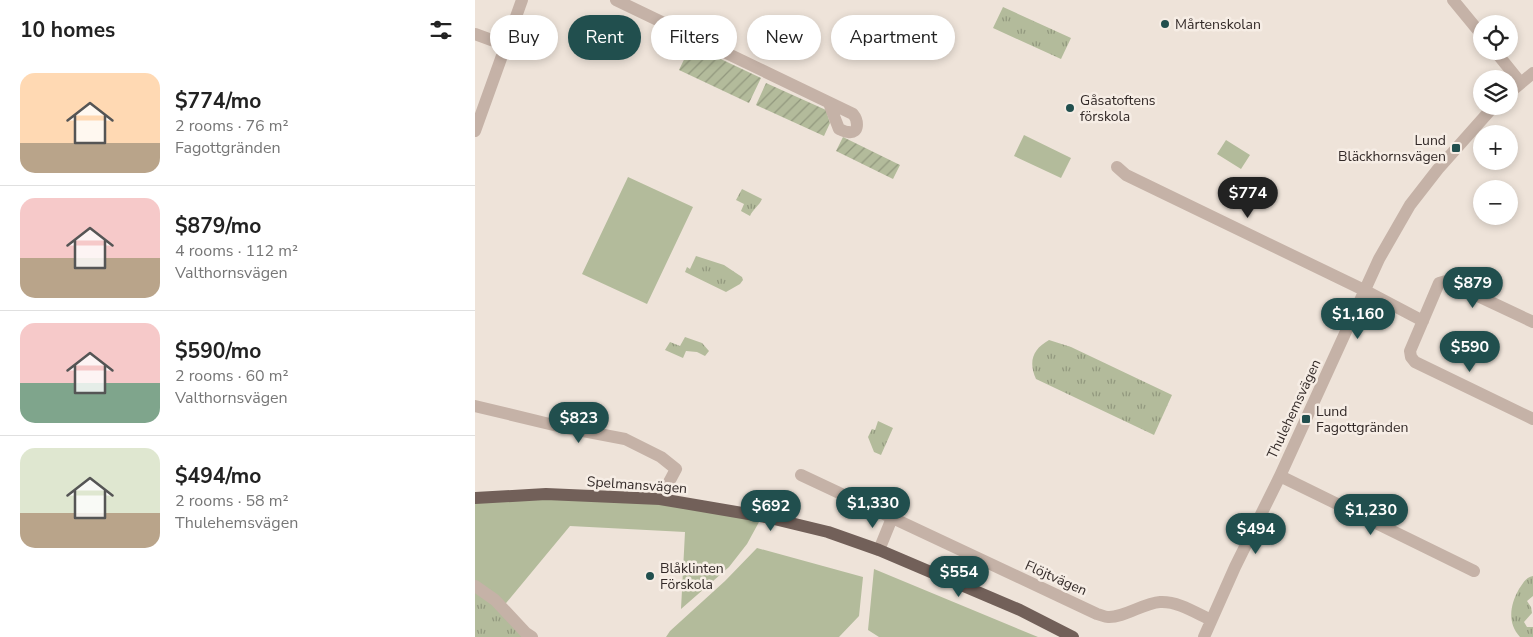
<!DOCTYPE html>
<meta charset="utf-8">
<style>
:root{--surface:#fff;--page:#f6f6f6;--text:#222;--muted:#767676;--line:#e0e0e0;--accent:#214f4e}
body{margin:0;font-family:"Nunito Sans",sans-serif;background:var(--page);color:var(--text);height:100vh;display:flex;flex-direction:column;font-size:19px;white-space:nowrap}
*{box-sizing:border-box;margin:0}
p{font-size:16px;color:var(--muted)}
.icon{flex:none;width:28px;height:28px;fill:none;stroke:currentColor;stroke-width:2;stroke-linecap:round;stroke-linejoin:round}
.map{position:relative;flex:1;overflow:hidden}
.sheet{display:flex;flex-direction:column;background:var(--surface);width:475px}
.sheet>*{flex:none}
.guide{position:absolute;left:15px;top:15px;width:475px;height:45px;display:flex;gap:10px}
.fabs{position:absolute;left:998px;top:15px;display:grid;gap:10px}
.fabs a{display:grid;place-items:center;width:45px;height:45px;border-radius:50%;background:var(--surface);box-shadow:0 2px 8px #0003;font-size:25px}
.price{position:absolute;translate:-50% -42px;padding:0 11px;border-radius:18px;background:var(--accent);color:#fff;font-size:16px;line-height:32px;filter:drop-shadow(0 1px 2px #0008)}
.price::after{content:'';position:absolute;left:50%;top:30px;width:15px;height:11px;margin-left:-8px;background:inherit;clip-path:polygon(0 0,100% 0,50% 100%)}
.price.current{background:#222;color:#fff}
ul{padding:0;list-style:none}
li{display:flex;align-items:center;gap:15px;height:125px;padding:0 20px}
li+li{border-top:1px solid var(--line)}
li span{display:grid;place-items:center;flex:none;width:140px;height:100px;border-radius:15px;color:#555}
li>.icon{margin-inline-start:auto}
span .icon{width:60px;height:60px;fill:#fffc;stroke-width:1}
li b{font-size:21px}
h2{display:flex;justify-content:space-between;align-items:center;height:60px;padding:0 20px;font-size:21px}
.pill{padding:0 18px;border-radius:22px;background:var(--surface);box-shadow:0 2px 8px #0003;font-size:18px;line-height:45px}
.pill.current{background:var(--accent);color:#fff}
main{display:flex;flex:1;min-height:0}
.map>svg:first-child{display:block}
</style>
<main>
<section class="sheet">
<h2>10 homes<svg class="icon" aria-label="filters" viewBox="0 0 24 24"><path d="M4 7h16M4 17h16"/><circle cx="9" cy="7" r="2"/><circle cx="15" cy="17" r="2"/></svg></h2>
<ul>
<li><span style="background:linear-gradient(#ffd9b3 70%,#b9a48a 0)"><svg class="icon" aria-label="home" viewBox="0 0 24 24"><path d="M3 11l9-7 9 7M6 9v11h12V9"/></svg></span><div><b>$774/mo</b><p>2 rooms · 76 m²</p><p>Fagottgränden</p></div></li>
<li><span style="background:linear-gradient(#f6c9c9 60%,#b9a48a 0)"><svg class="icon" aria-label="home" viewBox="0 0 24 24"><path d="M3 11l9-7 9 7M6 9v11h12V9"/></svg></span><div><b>$879/mo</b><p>4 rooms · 112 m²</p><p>Valthornsvägen</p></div></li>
<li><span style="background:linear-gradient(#f6c9c9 60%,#7fa58c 0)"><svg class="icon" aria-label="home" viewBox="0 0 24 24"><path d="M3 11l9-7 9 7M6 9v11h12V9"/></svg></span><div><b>$590/mo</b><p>2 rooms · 60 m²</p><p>Valthornsvägen</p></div></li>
<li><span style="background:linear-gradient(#dfe7d0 65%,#b9a48a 0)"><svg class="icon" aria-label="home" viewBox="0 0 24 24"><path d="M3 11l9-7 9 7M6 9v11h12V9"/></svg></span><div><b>$494/mo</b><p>2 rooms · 58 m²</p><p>Thulehemsvägen</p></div></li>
</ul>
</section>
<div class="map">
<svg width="1058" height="637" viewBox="0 0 1058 637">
<defs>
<pattern id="park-tufts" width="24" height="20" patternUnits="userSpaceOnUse" patternTransform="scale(1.25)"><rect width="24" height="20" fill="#b3bb9b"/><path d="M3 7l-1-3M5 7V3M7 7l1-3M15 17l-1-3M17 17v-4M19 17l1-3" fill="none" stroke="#92987e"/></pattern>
<pattern id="garden-furrows" width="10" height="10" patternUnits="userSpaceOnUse" patternTransform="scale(1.25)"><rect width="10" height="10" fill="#b3bb9b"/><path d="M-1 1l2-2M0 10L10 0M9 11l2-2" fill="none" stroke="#92987e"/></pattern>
</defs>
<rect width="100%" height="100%" fill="#eee3d9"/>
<!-- grass -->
<path fill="#b3bb9b" d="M549,135L596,158L586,178L539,156Z
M751,140L775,155L766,169L742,154Z
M153,177L218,207L172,304L107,274Z
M185,499L284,522L272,544L254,567L206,609L210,532L95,526L27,608L0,588V500Z
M282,548L388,577L384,616L364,637H191L195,631L250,581Z
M399,569L563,637H404L393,630Z"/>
<!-- park -->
<path fill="url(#park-tufts)" d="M528,7L596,38L586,59L518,28Z
M267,189L287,199C284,206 278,209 275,216L266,211L269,204L261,200Z
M221,256L249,265L267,277L268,280L265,284L251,292L210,272L212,267L215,269Z
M210,337L227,343L234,351L230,356L222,352L211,351L208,358L190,350L195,342L205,346Z
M574,340L596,347L697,395L679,435L561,379C553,361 558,349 574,340Z
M403,421L418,428L406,455L399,452L393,437L397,429L400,430Z
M1058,576V596L1052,601L1056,607L1057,613L1049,622L1052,627H1058V637H1045C1032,623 1035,605 1044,589C1048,583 1051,577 1058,576Z
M0,586L57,637H0Z"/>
<!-- garden -->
<path fill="url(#garden-furrows)" d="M216,45L286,78L274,103L204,70Z
M291,83L351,110L355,123L349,136L281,105Z
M368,137L425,165L418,179L361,151Z"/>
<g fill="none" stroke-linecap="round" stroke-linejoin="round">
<!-- minor -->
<path stroke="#c5b2a7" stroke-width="12" d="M141,0L378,114C383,120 385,134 373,132C370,132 367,130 364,129L354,103
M978,0L1006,34
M0,34L30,45
M1020,51L1045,82
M1034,93L1058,73
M0,131L47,0
M642,167L651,175L891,291L948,321
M1058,322L971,281L964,283L935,351L936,357L940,362L1058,419
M0,406L87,427L150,439L186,457L201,469L185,499
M326,475L622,614C626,615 630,617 633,617C648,618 669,603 685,602C703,601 721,613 736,620
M805,476L999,571
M404,550L417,518
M0,586L20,600L51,633L57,637
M729,637L760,567L805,476L904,259L935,205L963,169L1019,106"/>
<!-- major -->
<path stroke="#726059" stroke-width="12" d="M0,498L71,494L185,499L291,517L353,532L404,550L545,610L598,637"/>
</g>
<!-- markers -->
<g fill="#214f4e" stroke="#f6ede5" stroke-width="2">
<circle cx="690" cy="24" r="5"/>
<circle cx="595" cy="108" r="5"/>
<rect x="976" y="143" width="10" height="10" rx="2.5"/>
<rect x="826" y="414" width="10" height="10" rx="2.5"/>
<circle cx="175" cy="576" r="5"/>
</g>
<g text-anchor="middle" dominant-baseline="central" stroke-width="5" stroke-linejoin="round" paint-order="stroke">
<!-- poi labels -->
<g font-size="14" fill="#322927" stroke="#f6ede5" text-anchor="start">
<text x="700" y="24">Mårtenskolan</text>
<text x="605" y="100">Gåsatoftens<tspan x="605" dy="16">förskola</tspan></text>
<text x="971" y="140" text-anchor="end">Lund<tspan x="971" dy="16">Bläckhornsvägen</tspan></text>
<text x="841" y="411">Lund<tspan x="841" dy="16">Fagottgränden</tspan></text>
<text x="185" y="568">Blåklinten<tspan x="185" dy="16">Förskola</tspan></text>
</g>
<!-- street labels -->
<g font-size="14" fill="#322927" stroke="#f6ede5">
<text transform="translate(819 409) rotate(-65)">Thulehemsvägen</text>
<text transform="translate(162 485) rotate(4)">Spelmansvägen</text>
<text transform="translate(581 578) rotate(24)">Flöjtvägen</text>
</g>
</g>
</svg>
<div class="fabs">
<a><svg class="icon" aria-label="locate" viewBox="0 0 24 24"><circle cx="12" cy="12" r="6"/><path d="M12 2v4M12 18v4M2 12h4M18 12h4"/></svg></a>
<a><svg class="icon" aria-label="layers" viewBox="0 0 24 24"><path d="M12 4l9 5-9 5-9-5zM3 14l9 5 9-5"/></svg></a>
<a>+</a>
<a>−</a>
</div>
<b class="price current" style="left:773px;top:219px">$774</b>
<b class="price" style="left:998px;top:309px">$879</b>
<b class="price" style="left:883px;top:340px">$1,160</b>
<b class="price" style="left:995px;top:373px">$590</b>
<b class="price" style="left:104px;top:444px">$823</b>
<b class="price" style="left:398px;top:529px">$1,330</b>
<b class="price" style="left:296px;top:532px">$692</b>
<b class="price" style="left:896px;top:536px">$1,230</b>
<b class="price" style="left:781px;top:555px">$494</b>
<b class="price" style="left:484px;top:598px">$554</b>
<div class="guide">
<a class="pill">Buy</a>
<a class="pill current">Rent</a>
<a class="pill">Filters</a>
<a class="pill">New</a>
<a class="pill">Apartment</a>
</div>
</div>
</main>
